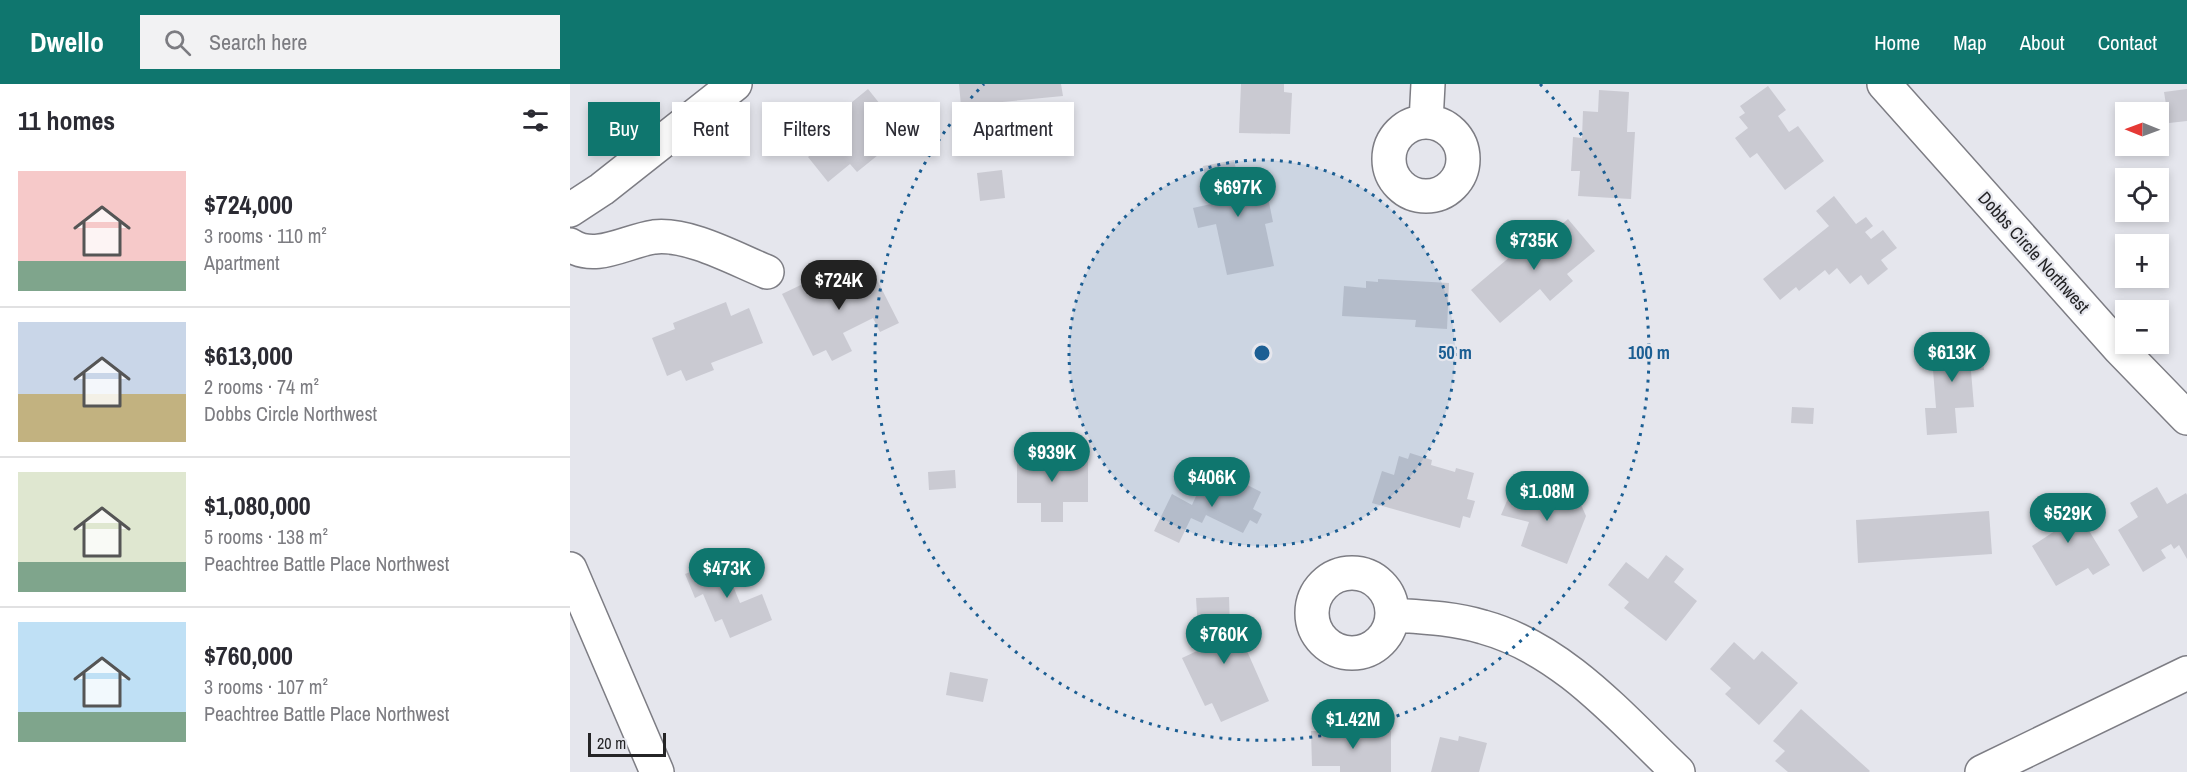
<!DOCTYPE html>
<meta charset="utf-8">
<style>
:root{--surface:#fff;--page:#f2f2f3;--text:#2b2b33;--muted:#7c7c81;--line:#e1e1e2;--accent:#0f766e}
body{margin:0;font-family:"Archivo Narrow",sans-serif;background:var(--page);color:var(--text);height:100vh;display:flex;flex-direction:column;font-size:22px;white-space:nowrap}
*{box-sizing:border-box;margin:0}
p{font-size:20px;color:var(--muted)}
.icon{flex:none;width:33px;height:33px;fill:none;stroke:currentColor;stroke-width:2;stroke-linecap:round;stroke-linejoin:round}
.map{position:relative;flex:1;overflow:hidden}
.panel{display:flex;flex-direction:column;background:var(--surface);width:570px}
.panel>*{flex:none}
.hud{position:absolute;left:18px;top:18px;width:570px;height:54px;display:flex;gap:12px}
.needle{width:39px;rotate:271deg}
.controls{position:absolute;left:1545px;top:18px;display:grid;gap:12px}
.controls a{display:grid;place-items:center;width:54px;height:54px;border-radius:0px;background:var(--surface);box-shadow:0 3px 9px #0003;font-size:30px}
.scale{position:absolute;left:18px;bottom:15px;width:78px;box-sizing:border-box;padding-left:6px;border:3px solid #242426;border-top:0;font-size:16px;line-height:21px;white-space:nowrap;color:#242426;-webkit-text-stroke:4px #e5e6ed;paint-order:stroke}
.price{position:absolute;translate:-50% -51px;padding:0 14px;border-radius:21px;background:var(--accent);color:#fff;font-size:20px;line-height:39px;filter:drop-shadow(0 2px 3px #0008)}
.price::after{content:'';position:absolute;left:50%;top:36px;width:18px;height:14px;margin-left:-9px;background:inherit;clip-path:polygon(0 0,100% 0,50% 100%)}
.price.active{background:#222;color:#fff}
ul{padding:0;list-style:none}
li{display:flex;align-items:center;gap:18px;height:150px;padding:0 18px}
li+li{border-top:2px solid var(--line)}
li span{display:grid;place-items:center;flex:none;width:168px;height:120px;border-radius:0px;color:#555}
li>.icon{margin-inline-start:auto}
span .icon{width:72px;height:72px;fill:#fffc;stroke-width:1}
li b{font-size:26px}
h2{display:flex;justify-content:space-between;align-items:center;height:72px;padding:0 18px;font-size:26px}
.pill{padding:0 21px;border-radius:0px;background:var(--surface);box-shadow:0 3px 9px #0003;font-size:21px;line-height:54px}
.pill.active{background:var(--accent);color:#fff}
header{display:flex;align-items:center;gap:36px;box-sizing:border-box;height:84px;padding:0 30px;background:var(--accent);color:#fff}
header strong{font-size:28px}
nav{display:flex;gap:33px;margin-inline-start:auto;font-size:21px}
.search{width:420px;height:54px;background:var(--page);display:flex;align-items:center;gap:15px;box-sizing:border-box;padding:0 21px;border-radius:0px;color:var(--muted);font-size:22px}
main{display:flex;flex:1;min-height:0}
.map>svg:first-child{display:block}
</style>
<header>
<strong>Dwello</strong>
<div class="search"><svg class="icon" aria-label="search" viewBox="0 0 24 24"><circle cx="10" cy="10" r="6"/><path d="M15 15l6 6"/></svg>Search here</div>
<nav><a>Home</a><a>Map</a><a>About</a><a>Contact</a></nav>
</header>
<main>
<section class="panel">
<h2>11 homes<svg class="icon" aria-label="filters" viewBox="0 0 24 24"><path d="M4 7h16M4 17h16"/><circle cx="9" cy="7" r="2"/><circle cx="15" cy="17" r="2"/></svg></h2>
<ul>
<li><span style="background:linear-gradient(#f6c9c9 75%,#7fa58c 0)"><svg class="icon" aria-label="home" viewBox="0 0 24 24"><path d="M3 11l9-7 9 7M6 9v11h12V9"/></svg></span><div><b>$724,000</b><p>3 rooms · 110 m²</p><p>Apartment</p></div></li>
<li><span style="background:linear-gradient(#c9d6e8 60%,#c2b280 0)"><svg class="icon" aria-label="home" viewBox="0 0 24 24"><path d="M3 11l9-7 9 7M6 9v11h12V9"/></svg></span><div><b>$613,000</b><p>2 rooms · 74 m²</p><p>Dobbs Circle Northwest</p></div></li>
<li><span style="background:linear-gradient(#dfe7d0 75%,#7fa58c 0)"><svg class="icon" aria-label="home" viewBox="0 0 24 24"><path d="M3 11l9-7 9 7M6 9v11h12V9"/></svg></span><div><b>$1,080,000</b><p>5 rooms · 138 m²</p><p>Peachtree Battle Place Northwest</p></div></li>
<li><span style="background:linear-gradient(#bfe0f5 75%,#7fa58c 0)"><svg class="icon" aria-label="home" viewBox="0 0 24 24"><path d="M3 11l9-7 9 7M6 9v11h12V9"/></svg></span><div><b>$760,000</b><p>3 rooms · 107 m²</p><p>Peachtree Battle Place Northwest</p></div></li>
</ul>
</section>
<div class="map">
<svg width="1617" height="688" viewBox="0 0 1617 688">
<rect width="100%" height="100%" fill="#e5e6ed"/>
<!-- building -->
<path fill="#cacad2" d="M389,0H491L493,12L391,22Z
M671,0H714V8L722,9L720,50L669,49Z
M1198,2L1216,26L1208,32L1219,48L1228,42L1254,77L1215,106L1187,69L1180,74L1165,54L1178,44L1169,33L1175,29L1170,22Z
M298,5L334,50L287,88L280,80L258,98L238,73L259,57L249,45Z
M1617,5V37L1599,39L1594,8Z
M1029,6L1059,8L1057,48H1065L1061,115L1008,112L1010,87H1001L1003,53L1012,54L1013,27L1028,28Z
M664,76L669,99L694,94L703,138L695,140L704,182L657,191L646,140L628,144L623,124L641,120L633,82Z
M432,86L435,114L410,117L407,89Z
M1264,112L1286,140L1296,133L1303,142L1295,148L1301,155L1313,146L1327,164L1311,176L1318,185L1298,201L1291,191L1280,200L1267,184L1259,191L1255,186L1229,207L1226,203L1210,216L1193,195L1259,142L1246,127Z
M998,135L1025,167L997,190L1003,197L980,217L970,205L930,239L901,206L962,154L968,160Z
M279,186L284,196L302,186L329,239L310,248L303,234L273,249L282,267L262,277L256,266L243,272L212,210L237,198L243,210L255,205L252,200Z
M808,195L879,199L877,245L845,243L846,236L772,232L774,202L796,204V197L808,198Z
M156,218L161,232L179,224L193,259L141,279L144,286L116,297L111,286L97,292L82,254L105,245L103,239Z
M1411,256L1414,286L1401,287L1404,323L1385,324L1387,349L1357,351L1355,324H1366L1361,260Z
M1222,323L1244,324L1243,340L1221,339Z
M840,369L862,376L861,381L885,388L886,384L904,389L897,415L905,417L900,434L893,432L890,444L802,419L812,387L824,391L829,372L838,375Z
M447,372H518V418H493V438H471V419H447Z
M385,386L386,404L359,406L358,388Z
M654,389L691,408L683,425L692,430L687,440L680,436L673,449L636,431L632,439L621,434L609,459L584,447L602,410L622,421L632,399L646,405Z
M944,400L967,409L963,421L968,423L972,413L986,407L1009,416L1016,432L997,480L951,462L959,438L931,431Z
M1587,403L1597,420L1616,409L1617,411V475L1609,461L1604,465L1601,460L1591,466L1596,474L1573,488L1548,446L1568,433L1560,419Z
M1496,409L1540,481L1523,491L1518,484L1486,502L1462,462L1485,447L1471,424Z
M1419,427L1422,470L1288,479L1286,436Z
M1096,471L1114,485L1104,498L1127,517L1096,557L1054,524L1059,518L1038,501L1056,478L1078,495Z
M157,474L163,490L159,492L170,519L192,510L202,536L160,554L152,535L145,538L133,510L125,514L115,490Z
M659,513L660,544H654L655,557L670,551L699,617L651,638L642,619L635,622L612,574L644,559L643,544L628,545L626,514Z
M1164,558L1184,576L1192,567L1228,599L1189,641L1155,610L1161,604L1140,585Z
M380,588L418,595L413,618L376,611Z
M1231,625L1300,687L1299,688H1218L1205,677L1215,667L1203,657Z
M741,647H821V688H770V682H742Z
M889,652L917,659L909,688H861L870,653L888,657Z"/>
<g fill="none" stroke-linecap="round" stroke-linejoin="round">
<defs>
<path id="minor" d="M1314,0L1550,265L1617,334
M856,38L858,0
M819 75a37 37 0 1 1 74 0a37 37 0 1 1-74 0Z
M0,126L32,105L165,0
M0,161C26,178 56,157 84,153C119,149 165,175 197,188
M0,485L87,688
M742 529a40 40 0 1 1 80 0a40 40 0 1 1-80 0Z
M822,531C853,533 883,534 913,543C993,565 1050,633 1108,688
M1412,688L1617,589"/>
</defs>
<!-- minor casing -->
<use href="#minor" stroke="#7d7d84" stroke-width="36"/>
<!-- minor -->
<use href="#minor" stroke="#fff" stroke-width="33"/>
</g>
<!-- distance rings -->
<circle cx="692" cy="269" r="193" fill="#1b5e93" fill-opacity=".12"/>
<g fill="none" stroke="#1b5e93" stroke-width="3" stroke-dasharray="3 6">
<circle cx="692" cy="269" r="193"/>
<path d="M970 0A387 387 0 1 1 414 0"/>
</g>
<g text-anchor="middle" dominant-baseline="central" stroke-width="4.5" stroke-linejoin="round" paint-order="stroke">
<!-- street labels -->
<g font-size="18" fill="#242426" stroke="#e5e6ed">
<text transform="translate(1464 168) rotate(48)">Dobbs Circle Northwest</text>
</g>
</g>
<circle cx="692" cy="269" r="9" fill="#1b5e93" stroke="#e5e6ed" stroke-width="3"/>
<g font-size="18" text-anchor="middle" font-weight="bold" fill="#1b5e93" stroke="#e5e6ed" stroke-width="4.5" stroke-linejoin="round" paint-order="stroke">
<text x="885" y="275">50 m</text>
<text x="1079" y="275">100 m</text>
</g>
</svg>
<div class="controls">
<a><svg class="needle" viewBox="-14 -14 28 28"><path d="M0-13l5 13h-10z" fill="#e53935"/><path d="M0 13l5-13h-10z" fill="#7c7c81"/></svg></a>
<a><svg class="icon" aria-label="locate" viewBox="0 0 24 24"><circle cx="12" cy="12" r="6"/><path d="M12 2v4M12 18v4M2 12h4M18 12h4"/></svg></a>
<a>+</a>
<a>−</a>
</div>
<div class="scale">20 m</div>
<b class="price" style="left:668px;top:134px">$697K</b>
<b class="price" style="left:964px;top:187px">$735K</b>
<b class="price active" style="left:269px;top:227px">$724K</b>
<b class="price" style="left:1382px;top:299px">$613K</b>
<b class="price" style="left:482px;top:399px">$939K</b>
<b class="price" style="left:642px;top:424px">$406K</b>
<b class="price" style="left:977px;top:438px">$1.08M</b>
<b class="price" style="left:1498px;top:460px">$529K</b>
<b class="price" style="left:157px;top:515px">$473K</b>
<b class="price" style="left:654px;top:581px">$760K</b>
<b class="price" style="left:783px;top:666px">$1.42M</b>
<div class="hud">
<a class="pill active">Buy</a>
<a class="pill">Rent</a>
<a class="pill">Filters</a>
<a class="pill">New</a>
<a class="pill">Apartment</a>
</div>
</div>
</main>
